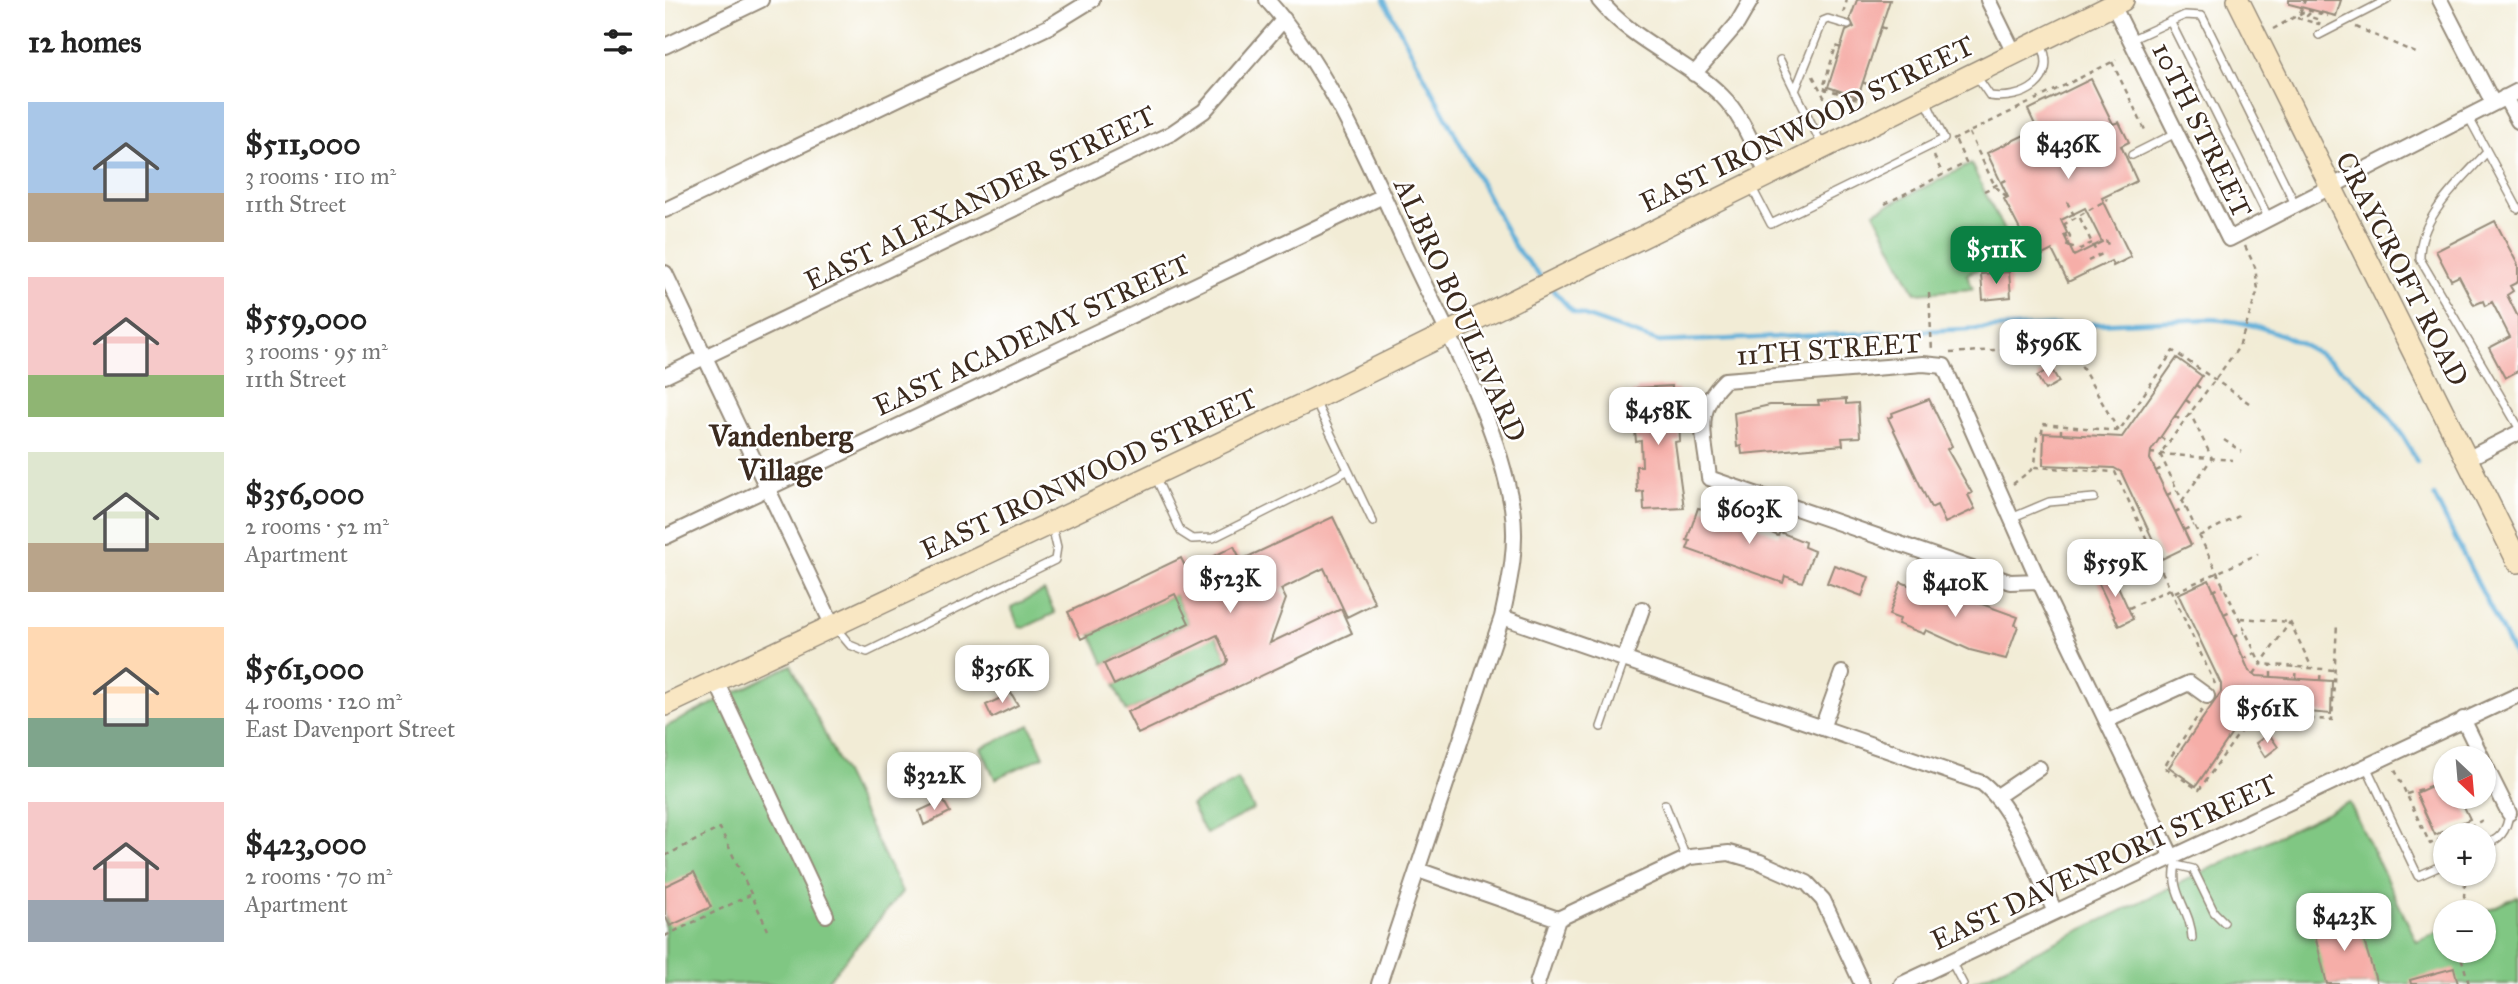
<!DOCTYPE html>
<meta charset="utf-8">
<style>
:root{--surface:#fff;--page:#f2f2f2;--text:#222;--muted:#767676;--accent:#0b8043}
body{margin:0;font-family:"IM FELL Great Primer",serif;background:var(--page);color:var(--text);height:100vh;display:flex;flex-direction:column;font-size:26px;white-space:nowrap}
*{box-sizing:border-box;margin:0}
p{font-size:23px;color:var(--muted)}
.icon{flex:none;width:38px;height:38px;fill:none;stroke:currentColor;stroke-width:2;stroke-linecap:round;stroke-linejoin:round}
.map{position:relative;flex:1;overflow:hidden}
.sheet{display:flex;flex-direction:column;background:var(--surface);width:665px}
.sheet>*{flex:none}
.needle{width:46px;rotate:154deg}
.controls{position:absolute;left:1768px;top:746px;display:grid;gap:14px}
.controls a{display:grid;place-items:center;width:63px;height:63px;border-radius:50%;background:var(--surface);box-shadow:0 2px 5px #0004;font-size:35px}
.price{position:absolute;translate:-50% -60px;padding:0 16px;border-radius:14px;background:#fff;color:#222;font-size:23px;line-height:46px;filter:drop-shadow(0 2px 4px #0008)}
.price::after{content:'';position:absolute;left:50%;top:42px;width:21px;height:16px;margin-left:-10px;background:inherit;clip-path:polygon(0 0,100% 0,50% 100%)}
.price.on{background:var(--accent);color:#fff}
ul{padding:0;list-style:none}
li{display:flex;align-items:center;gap:21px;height:175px;padding:0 28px}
li span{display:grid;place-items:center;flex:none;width:196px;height:140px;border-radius:0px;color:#555}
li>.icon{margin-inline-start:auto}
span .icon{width:84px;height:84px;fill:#fffc;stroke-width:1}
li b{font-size:30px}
h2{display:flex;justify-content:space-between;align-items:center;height:84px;padding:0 28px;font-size:30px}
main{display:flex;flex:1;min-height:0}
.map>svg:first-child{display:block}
</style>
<main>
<section class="sheet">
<h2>12 homes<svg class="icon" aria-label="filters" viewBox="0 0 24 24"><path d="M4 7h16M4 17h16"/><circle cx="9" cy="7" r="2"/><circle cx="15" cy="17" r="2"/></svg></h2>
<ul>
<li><span style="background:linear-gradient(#a9c7e8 65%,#b9a48a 0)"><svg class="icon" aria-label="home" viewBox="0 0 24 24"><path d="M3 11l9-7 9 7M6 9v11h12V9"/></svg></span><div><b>$511,000</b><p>3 rooms · 110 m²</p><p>11th Street</p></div></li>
<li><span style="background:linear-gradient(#f6c9c9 70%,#8fb573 0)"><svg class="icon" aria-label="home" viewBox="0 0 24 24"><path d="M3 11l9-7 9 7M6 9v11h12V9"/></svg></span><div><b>$559,000</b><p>3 rooms · 95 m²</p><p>11th Street</p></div></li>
<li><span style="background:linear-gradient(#dfe7d0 65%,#b9a48a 0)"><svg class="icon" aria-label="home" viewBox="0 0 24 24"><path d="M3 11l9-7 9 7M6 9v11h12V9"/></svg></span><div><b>$356,000</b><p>2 rooms · 52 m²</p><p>Apartment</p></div></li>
<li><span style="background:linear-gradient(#ffd9b3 65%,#7fa58c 0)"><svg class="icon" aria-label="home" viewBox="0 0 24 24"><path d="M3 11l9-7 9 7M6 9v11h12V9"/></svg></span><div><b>$561,000</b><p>4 rooms · 120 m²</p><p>East Davenport Street</p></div></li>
<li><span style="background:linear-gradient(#f6c9c9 70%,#9aa5b1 0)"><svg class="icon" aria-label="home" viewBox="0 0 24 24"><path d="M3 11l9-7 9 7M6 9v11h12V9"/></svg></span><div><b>$423,000</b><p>2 rooms · 70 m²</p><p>Apartment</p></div></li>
</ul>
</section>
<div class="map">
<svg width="1853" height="984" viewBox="0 0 1853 984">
<rect width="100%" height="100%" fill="#fff"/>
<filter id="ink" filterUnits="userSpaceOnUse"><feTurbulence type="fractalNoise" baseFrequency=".0143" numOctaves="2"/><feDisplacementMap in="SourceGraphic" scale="14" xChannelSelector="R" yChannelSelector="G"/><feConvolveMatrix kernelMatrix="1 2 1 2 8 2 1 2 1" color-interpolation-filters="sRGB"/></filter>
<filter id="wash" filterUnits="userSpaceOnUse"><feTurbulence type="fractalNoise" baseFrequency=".00686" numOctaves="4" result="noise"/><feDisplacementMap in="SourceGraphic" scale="28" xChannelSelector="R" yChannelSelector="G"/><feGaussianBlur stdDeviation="1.57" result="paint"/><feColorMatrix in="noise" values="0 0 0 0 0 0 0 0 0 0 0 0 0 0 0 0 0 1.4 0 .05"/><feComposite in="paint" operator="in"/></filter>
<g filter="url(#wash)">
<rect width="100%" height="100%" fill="#f2ecd6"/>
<!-- green -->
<path fill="#80c783" stroke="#5e7850" stroke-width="2" d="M1306,164L1346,245L1343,255L1302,274L1308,289L1250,293L1209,212Z
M379,591L390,613L359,628L354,627L346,607Z
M510,594L524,623L439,664L426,634Z
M550,634L563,660L561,664L462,712L449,685Z
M126,665L237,892L160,984H0V727Z
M365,725L379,756L330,779L316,748Z
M573,780L589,809L541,834L526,805Z
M1684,802L1752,942L1780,929V950H1818V912L1853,896V984H1303Z"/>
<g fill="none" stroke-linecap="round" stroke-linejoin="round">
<!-- stream -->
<path stroke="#5fafd9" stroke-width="4.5" d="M719,0L851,249L877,278
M888,290L908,312L994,342L1545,319C1632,323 1715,384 1752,462
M1769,496L1853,663"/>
</g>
<g id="blocks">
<!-- building -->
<path fill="#f6aea8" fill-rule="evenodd" d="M1192,0H1225L1193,97L1163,87L1181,31L1189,27L1185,19Z
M1624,0H1676L1671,16L1624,4Z
M1426,79L1448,124L1454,122L1464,142L1456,146L1472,181L1437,198L1466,257L1448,266L1446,261L1403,282L1387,250L1370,259L1339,199L1343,197L1322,153L1372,129L1363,110ZM1420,208L1437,242L1409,256L1399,235L1402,233L1396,220Z
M1830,221L1853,265V282L1845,286L1848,291L1842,295L1853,317V371L1840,378L1824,348L1845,337L1827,302L1820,306L1818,301L1809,305L1794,276L1786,280L1771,251Z
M1344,272L1346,297L1318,300L1316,274Z
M1512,358L1537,376L1486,451L1485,459L1526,545L1497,559L1456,472L1449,468L1378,465L1379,433L1457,437Z
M1386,368L1394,382L1380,390L1372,376Z
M1007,386V390H1013L1015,441L1010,442L1019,508L979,510L978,491L972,492L971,466H977L976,441L971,442L967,393L972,392V388Z
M1181,399V404L1193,403L1195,437L1177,438L1178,445L1077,454L1076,446L1072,447L1069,413L1105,405H1154L1153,401Z
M1264,399L1287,446L1282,449L1307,493L1303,495L1310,509L1280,523L1272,505L1266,508L1223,418L1228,416L1227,413Z
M1033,508L1069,516L1113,536L1115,532L1140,542L1139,547L1149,551L1137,582L1120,576L1118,583L1022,549L1025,541L1022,540Z
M668,517L710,603L682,617L659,568L616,589L621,599L605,643L676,609L687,633L473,734L462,712L561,664L563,660L552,635L449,685L439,664L524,623L510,594L416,639L403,612L516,558L522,570L569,546L576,560Z
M1169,565L1204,577L1197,596L1162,583Z
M1447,573L1468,619L1454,626L1432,580Z
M1544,580L1584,671L1592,676L1667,681L1666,714L1585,707L1587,710L1581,713L1531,786L1504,767L1556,692V684L1513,594Z
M1236,582L1253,589L1256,582L1353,617L1350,625L1353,626L1341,659L1305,650L1261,630L1259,634L1233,624L1235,619L1224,615Z
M346,693L353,705L327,718L321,705Z
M1604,734L1613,747L1600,757L1591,743Z
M1780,780V796H1794L1805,819L1770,835L1751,793Z
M278,800L285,812L259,825L254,811Z
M29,872L46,907L5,926L0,916V886Z
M1691,915L1712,984H1662L1648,928Z
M1789,968L1793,984H1746L1745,980Z"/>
</g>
</g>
<g filter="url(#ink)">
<use href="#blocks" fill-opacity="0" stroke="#968b7a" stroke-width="2"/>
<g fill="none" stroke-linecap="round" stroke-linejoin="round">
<defs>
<path id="lane" d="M1505,21L1604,219
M1654,35L1722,0
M1465,40L1520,15L1537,16L1631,206
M1115,60L1158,147
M1312,77L1325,96C1358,101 1394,81 1376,44
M1130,91L1158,21L1163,19L1183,25
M1803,116L1853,209
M1821,153C1795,182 1753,218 1755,259L1853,426
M1467,155L1511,133
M1086,186L1106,224L1279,139L1261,101
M651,403L708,522
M490,476L516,532L527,539L548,538L682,471
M1346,518L1384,502L1429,498
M170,627L185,645L202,652L390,560L392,547L387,526
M936,727L959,661
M1701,766L1753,876L1780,864
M1000,804L1021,858
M1818,846C1835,839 1842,832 1844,813
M1527,938C1526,909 1504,893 1511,865L1528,869L1549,912L1559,922
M1286,961L1298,984"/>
<path id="street" d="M602,0C670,76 708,176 751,267C788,345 832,422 847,507C853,545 845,580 837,617L714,984
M934,0C968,42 1020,59 1057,96C1078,117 1089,149 1103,175
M1323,0L1349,53
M1775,0L1828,103
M1448,5L1564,239L1853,91
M0,46L96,0
M1029,74L1072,24L1086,0
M1840,97L1853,121
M0,210L383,27L427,0
M0,273L167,624
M0,376L507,133L539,111L619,19
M1802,459L1853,433
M0,537L718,196
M1374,581L1345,582L1044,478C1040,437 1027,412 1060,380L1258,364L1279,366L1374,581L1507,857
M837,617L1317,783C1350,808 1372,874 1390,912
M959,660L977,609
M51,681L161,915
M1798,719L1817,758
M1443,720L1524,683L1542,696
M1157,728L1177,673
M1818,761L1844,813
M1331,797L1374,768
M753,870L893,919L1025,857L1064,853L1095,862L1142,883L1158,900L1197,984
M872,984L893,919
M1237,984L1853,695"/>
<path id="secondary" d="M1573,0L1853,562
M0,705L649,399L1458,0"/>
</defs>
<!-- lane casing -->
<use href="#lane" stroke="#968b7a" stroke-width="10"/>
<!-- street casing -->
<use href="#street" stroke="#968b7a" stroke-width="18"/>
<!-- secondary casing -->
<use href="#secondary" stroke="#968b7a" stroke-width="24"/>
<!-- path -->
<path stroke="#968b7a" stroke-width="2.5" stroke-dasharray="5 5" stroke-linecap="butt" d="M1178,13L1182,0
M1635,13L1640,0
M1632,18L1654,24L1655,20L1642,16L1645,13
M1216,27L1225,30
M1691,27L1753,54
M1608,29L1642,10L1663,16
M1176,48L1171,46L1158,88L1202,102
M1447,62L1482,134
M1148,76L1159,97L1161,89
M1197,82L1207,86
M1370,100L1451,60
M1304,133L1330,186L1342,197
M1288,140L1364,103
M1269,156L1278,175
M1319,191L1345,178
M1402,202L1411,219
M1220,204L1301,163L1291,141
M1415,218L1433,256
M1399,224L1405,236L1402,246
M1398,225L1443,199
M1400,234L1403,241
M1441,240L1443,245
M1404,246L1415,249L1427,243
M1580,246L1590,267L1593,290L1574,347L1495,454L1596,664L1669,670
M1423,261L1441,252
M1264,293L1267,352
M1285,353L1390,346L1402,349L1411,357L1456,435
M1531,385L1539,391
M1521,400L1529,406
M1510,416L1518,422
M1396,434V426
M1495,437L1503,442
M1559,440L1577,452
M1485,453L1568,460
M1491,471L1501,466
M1348,484L1370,467
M1502,495L1512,490
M1517,501L1547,458L1525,413
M1510,512L1521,507
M1519,530L1529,525
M1534,536L1574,516
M1548,591L1559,586
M1510,592L1593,554
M1464,608L1507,588
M1559,614L1569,609
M1576,618L1625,622
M1625,622L1647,668
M1569,637L1580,632
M1578,659L1590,653
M1589,674L1625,622
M1606,677V665
M1631,678L1632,667
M1655,680L1656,669
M1550,684L1450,472L1370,467L1372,437L1377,432L1378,424L1454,431L1508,351L1584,403
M1537,710L1499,767L1534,790L1587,715L1667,720L1672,623
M1730,770L1765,844L1780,837
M1742,794L1771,784
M1786,835L1818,820
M0,856L55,828L103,930
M1801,873L1799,896L1808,912
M0,936L85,895
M1798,950L1795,953L1804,984"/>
<!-- lane -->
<use href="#lane" stroke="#fff" stroke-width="7"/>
<!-- street -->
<use href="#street" stroke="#fff" stroke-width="14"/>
<!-- secondary -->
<use href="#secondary" stroke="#f9e7c3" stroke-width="21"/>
</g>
</g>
<g text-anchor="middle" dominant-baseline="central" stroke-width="5" stroke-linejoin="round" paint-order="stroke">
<!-- street labels -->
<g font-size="28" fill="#3b2a1e" stroke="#fff">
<text transform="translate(1142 124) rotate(-26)">EAST IRONWOOD STREET</text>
<text transform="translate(1537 130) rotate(64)">10TH STREET</text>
<text transform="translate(315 198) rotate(-26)">EAST ALEXANDER STREET</text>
<text transform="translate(1737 269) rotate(63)">CRAYCROFT ROAD</text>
<text transform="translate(795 310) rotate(66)">ALBRO BOULEVARD</text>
<text transform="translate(367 335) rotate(-25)">EAST ACADEMY STREET</text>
<text transform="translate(1164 349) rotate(-4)">11TH STREET</text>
<text transform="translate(424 474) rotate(-25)">EAST IRONWOOD STREET</text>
<text transform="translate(1439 862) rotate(-25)">EAST DAVENPORT STREET</text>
</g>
<!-- neighbourhood labels -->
<g font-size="30" font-weight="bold" fill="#3b2a1e" stroke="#fff">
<text x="116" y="436">Vandenberg<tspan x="116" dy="34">Village</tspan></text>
</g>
</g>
</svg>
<div class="controls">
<a><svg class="needle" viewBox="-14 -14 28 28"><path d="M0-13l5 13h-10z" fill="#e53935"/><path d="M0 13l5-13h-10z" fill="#767676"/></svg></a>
<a>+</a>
<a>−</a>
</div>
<b class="price" style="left:1403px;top:181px">$436K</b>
<b class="price on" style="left:1331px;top:286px">$511K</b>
<b class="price" style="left:1383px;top:379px">$596K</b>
<b class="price" style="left:993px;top:447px">$458K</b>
<b class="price" style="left:1084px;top:546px">$603K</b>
<b class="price" style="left:1450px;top:599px">$559K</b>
<b class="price" style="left:565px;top:615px">$523K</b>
<b class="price" style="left:1290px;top:619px">$410K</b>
<b class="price" style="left:337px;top:705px">$356K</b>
<b class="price" style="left:1602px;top:745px">$561K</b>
<b class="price" style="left:269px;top:812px">$322K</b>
<b class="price" style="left:1679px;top:953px">$423K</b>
</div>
</main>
